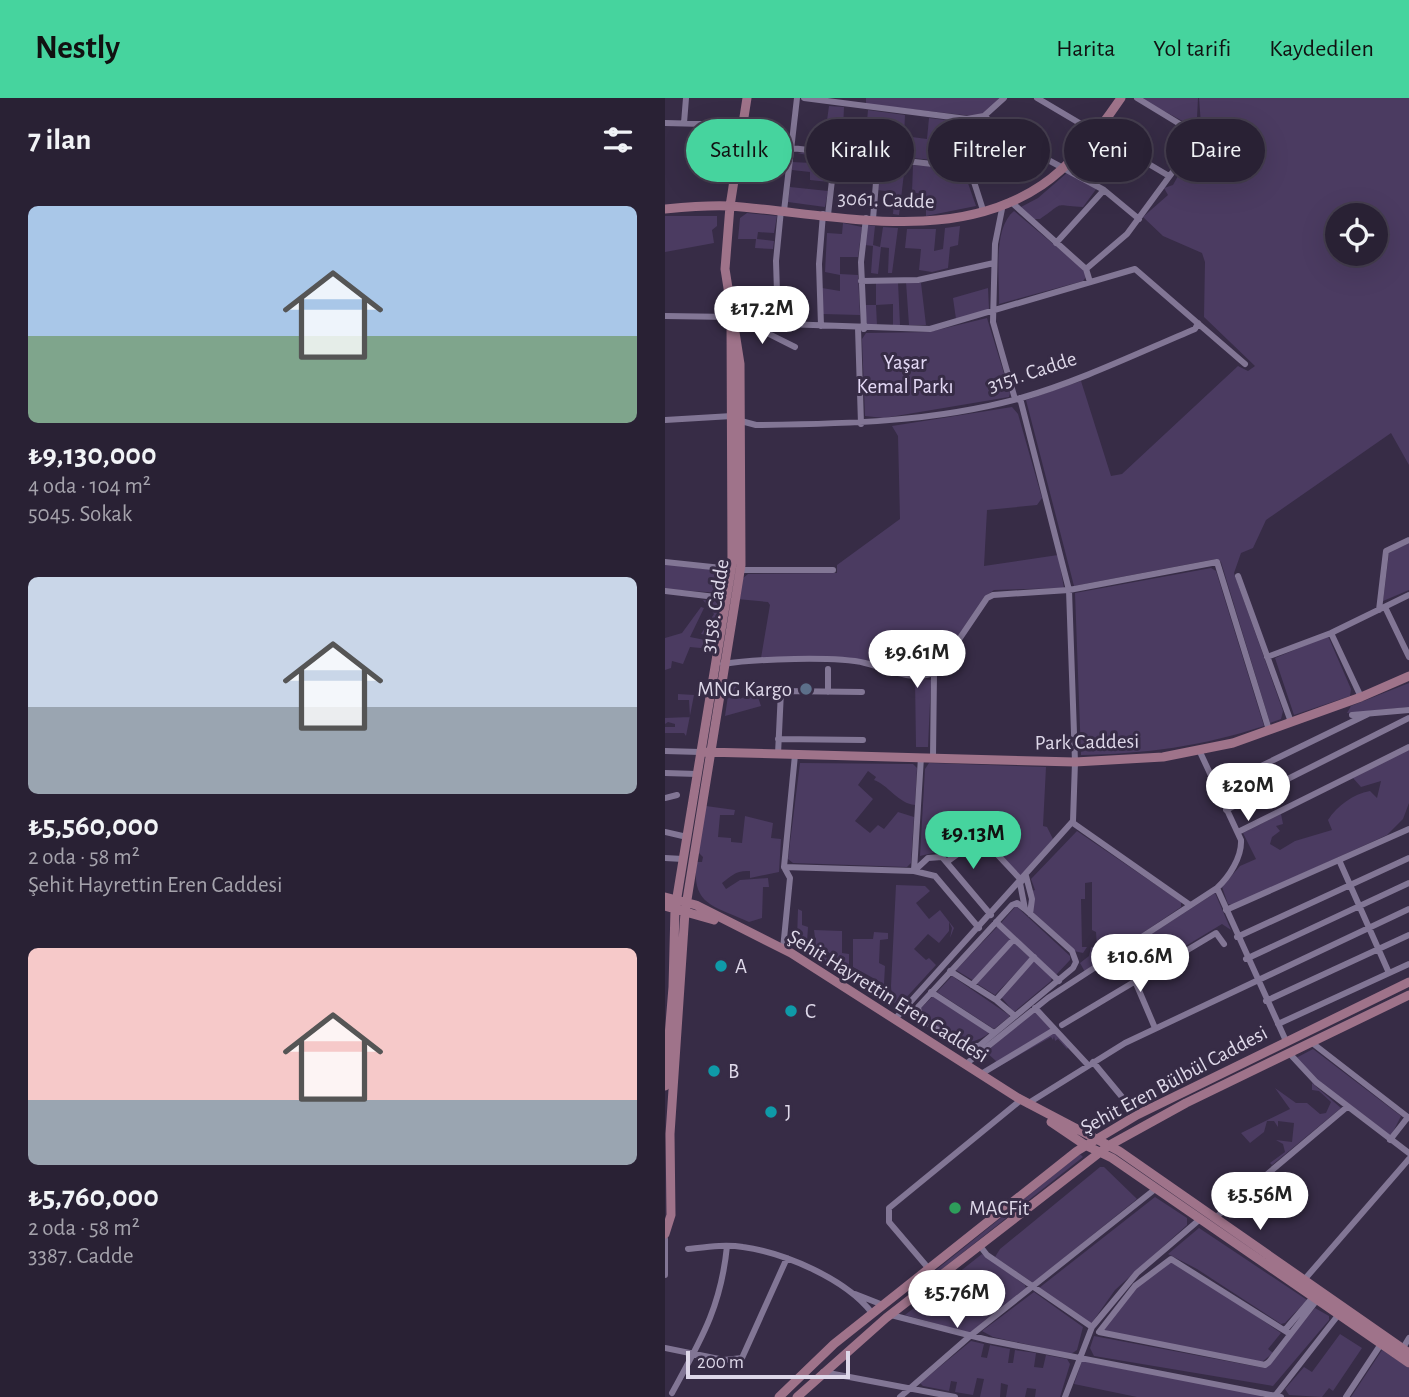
<!DOCTYPE html>
<html lang="tr">
<meta charset="utf-8">
<style>
:root{--surface:#292134;--page:#352e40;--text:#f1f3f6;--muted:#a5a3ac;--line:#453e4f;--accent:#46d49e}
body{margin:0;font-family:"Alegreya Sans",sans-serif;background:var(--page);color:var(--text);height:100vh;display:flex;flex-direction:column;font-size:26px;white-space:nowrap}
*{box-sizing:border-box;margin:0}
p{font-size:23px;color:var(--muted)}
.icon{flex:none;width:38px;height:38px;fill:none;stroke:currentColor;stroke-width:2;stroke-linecap:round;stroke-linejoin:round}
.map{position:relative;flex:1;overflow:hidden}
.side{display:flex;flex-direction:column;background:var(--surface);width:665px}
.side>*{flex:none}
.hud{position:absolute;left:21px;top:21px;width:618px;height:63px;display:flex;gap:14px}
.fabs{position:absolute;left:660px;top:105px;display:grid;gap:14px}
.fabs a{display:grid;place-items:center;width:63px;height:63px;border-radius:50%;background:var(--surface);box-shadow:0 7px 28px #0002,0 0 0 2px var(--line);font-size:35px}
.scale{position:absolute;left:21px;bottom:18px;width:164px;box-sizing:border-box;padding-left:7px;border:4px solid #ded8e9;border-top:0;font-size:19px;line-height:24px;white-space:nowrap;color:#ded8e9;-webkit-text-stroke:5px #372c46;paint-order:stroke}
.price{position:absolute;translate:-50% -60px;padding:0 16px;border-radius:24px;background:#fff;color:#222;font-size:23px;line-height:46px;filter:drop-shadow(0 2px 4px #0008)}
.price::after{content:'';position:absolute;left:50%;top:42px;width:21px;height:16px;margin-left:-10px;background:inherit;clip-path:polygon(0 0,100% 0,50% 100%)}
.price.on{background:var(--accent);color:#111}
ul{padding:0;list-style:none}
li{display:grid;align-content:center;gap:14px;height:371px;padding:0 28px}
li span{display:grid;place-items:center;height:217px;border-radius:10px;color:#555}
li>.icon{margin-inline-start:auto}
span .icon{width:126px;height:126px;fill:#fffc;stroke-width:1}
li b{font-size:30px}
h2{display:flex;justify-content:space-between;align-items:center;height:84px;padding:0 28px;font-size:30px}
.chip{padding:0 24px;border-radius:32px;background:var(--surface);box-shadow:0 7px 28px #0002,0 0 0 2px var(--line);font-size:24px;line-height:63px}
.chip.on{background:var(--accent);color:#111}
header{display:flex;align-items:center;gap:42px;box-sizing:border-box;height:98px;padding:0 35px;background:var(--accent);color:#111}
header strong{font-size:33px}
nav{display:flex;gap:38px;margin-inline-start:auto;font-size:24px}
main{display:flex;flex:1;min-height:0}
.map>svg:first-child{display:block}
</style>
<header>
<strong>Nestly</strong>
<nav><a>Harita</a><a>Yol tarifi</a><a>Kaydedilen</a></nav>
</header>
<main>
<section class="side">
<h2>7 ilan<svg class="icon" aria-label="filters" viewBox="0 0 24 24"><path d="M4 7h16M4 17h16"/><circle cx="9" cy="7" r="2"/><circle cx="15" cy="17" r="2"/></svg></h2>
<ul>
<li><span style="background:linear-gradient(#a9c7e8 60%,#7fa58c 0)"><svg class="icon" aria-label="home" viewBox="0 0 24 24"><path d="M3 11l9-7 9 7M6 9v11h12V9"/></svg></span><div><b>₺9,130,000</b><p>4 oda · 104 m²</p><p>5045. Sokak</p></div></li>
<li><span style="background:linear-gradient(#c9d6e8 60%,#9aa5b1 0)"><svg class="icon" aria-label="home" viewBox="0 0 24 24"><path d="M3 11l9-7 9 7M6 9v11h12V9"/></svg></span><div><b>₺5,560,000</b><p>2 oda · 58 m²</p><p>Şehit Hayrettin Eren Caddesi</p></div></li>
<li><span style="background:linear-gradient(#f6c9c9 70%,#9aa5b1 0)"><svg class="icon" aria-label="home" viewBox="0 0 24 24"><path d="M3 11l9-7 9 7M6 9v11h12V9"/></svg></span><div><b>₺5,760,000</b><p>2 oda · 58 m²</p><p>3387. Cadde</p></div></li>
</ul>
</section>
<div class="map">
<svg width="744" height="1299" viewBox="0 0 744 1299">
<rect width="100%" height="100%" fill="#372c46"/>
<!-- green -->
<path fill="#4b3b61" fill-rule="evenodd" d="M201,0H336L318,16L307,18L201,6Z
M475,0H533L532,20L523,26Z
M534,0H744V367L726,335L601,422L588,450L576,455L569,475L618,613L616,621L605,625L556,464L551,461L409,488L361,302L416,283L446,378L457,376L573,268L583,273L590,268L539,219L540,164L537,155L498,138L478,119L503,97L499,90L508,87L513,78L511,74L537,40ZM672,117H710V156H672Z
M164,8L179,9L178,31L201,34L203,12L240,17L239,38L262,41L264,20L297,24L300,65L236,59L238,38L208,35L205,56L175,52L177,31L161,30Z
M306,23H319L344,43L306,63Z
M146,54L167,59L166,68L147,66L146,73L165,76L164,84L145,82V74L127,72V64L146,65L147,58L132,55Z
M173,59L208,64L210,82L170,78Z
M219,65L240,67L234,117L228,116L230,94L212,92L215,68Z
M248,67L298,71L311,108L261,118V97L247,94Z
M403,74L432,90L418,109C387,107 401,103 375,121H367L356,109L373,100Z
M125,89L163,93L160,109L123,104Z
M349,113L418,171L421,179L418,183L334,206C335,179 327,131 349,113Z
M82,115L112,118L109,135L93,134L92,141L109,143L108,151L90,150L91,141H73L75,120Z
M0,118H52V128L47,132L49,145L0,154Z
M178,125L197,129L193,159H175V176L193,177L195,217L158,216L157,190L175,193V177L160,174L162,135L177,136Z
M202,127L210,128L208,147L215,149L218,129L233,130L227,175H223L224,150L216,149L213,176L206,175L208,148L200,147Z
M295,128L293,147L285,149L283,170L267,174L254,172L256,151L240,150L242,131H271L269,153L278,151L280,130Z
M211,184H233L235,227H228V206L211,207L212,227H202L199,207H211Z
M241,184L256,185L261,227H244Z
M323,190L324,211L291,221L288,200Z
M322,220L345,295L344,299L219,320L200,318L197,241L201,235L264,234Z
M347,309L353,316L377,400L372,407L322,412L319,468L393,457L399,490L329,492L319,499L272,569C242,582 220,563 191,561C160,559 128,560 96,560L105,507L103,504L72,501L77,481L83,476L172,475V467L235,421L233,338L227,328Z
M744,445V492L718,503L724,455Z
M0,466L49,472L59,478L55,495L0,491Z
M546,470L551,473L599,628C538,648 480,656 416,657L410,495Z
M38,502L50,503L53,507L46,551L25,549L18,566L7,563L6,570L0,572V540L17,535L36,509L39,510L25,539L40,542L41,537L36,536L49,516Z
M663,538L686,591L685,598L629,617L610,560Z
M250,580L266,582L263,649H251Z
M65,584L70,585L75,601L91,593L96,608L60,618Z
M744,585V609L682,615L686,608Z
M13,596L29,597L21,638L19,635H0V629H10V626L3,624L0,626V620L25,619L24,602H13Z
M744,651V705L738,721L722,737L568,807L563,806L557,789L575,768L591,761L578,735L616,716L618,726L611,728L615,733L607,739L605,746L615,752L630,743L667,732L663,722C672,708 688,696 705,693L712,700L716,683L696,689L688,680Z
M135,665L248,666L252,670L250,707C234,706 222,686 209,682L211,679L203,673L193,687L208,701L190,723L205,735L213,727L219,731L233,714L249,719L246,765L242,769L128,765L123,761Z
M264,665L381,669L378,728L382,729L388,741L356,778L316,737L282,759L272,754L255,758L260,671Z
M41,708L70,712L69,717H55L53,739L66,740V744L77,745L80,718L108,725L106,740L116,741L114,774L85,780V773C71,772 66,778 57,785L61,791L75,782L103,780L104,789H98L97,820L84,824C50,808 25,807 32,764H37L38,759L33,754Z
M412,733L516,804V809L420,874L415,865L424,858L426,849H432L431,834L427,832V784L420,785V801H416L417,849H422L418,855L409,853L367,813L366,793L370,792L366,781Z
M231,787L260,788L265,793L251,805L264,821L275,812L289,830L285,840L287,830L284,824V833L274,845L263,836L249,851L261,862L264,860L271,867L238,903L230,905L227,903L226,888Z
M550,795L566,832L557,826L471,878L460,853Z
M351,808L405,858V862L391,877L336,825Z
M133,811L137,813V827L143,829L142,844L146,850L221,895V899L136,849L132,841Z
M332,829L347,842L309,883L291,872Z
M149,832L177,833V855L184,856V867L151,847Z
M209,834L223,835V841L215,842L214,865L220,868L219,886L188,869V841H208Z
M349,844L365,860L330,897L311,885Z
M369,862L387,879L386,883L349,914L336,899Z
M287,878L344,917V919L329,931L272,894Z
M268,898L324,935C298,956 281,934 257,918L256,910Z
M374,909L404,948L402,951L393,941L390,943L389,938L388,942L386,939L326,973L331,963L321,954Z
M648,951L736,1018L726,1038L653,985L631,960Z
M647,985L676,1010L607,1067L605,1065L620,1054L618,1046L611,1042L627,1044L629,1025L613,1023V1029L609,1023H602L599,1034L585,1045L576,1035L625,1011L610,990L631,1005H642L655,1016L661,1015L666,1004L654,993L647,992Z
M415,1056L418,1059L272,1175L271,1172Z
M435,1069H439L472,1101L368,1185L330,1159L335,1151Z
M490,1099L522,1120V1127L450,1192L426,1226L374,1190Z
M534,1130L642,1202L620,1225L616,1226L532,1171L503,1156Z
M317,1156L360,1187L361,1190L305,1235L240,1217Z
M507,1164L517,1167L616,1235L603,1251L608,1255L597,1264L437,1233C456,1210 477,1174 507,1164Z
M369,1194L418,1229L412,1252L406,1256L328,1239L317,1233Z
M650,1210L664,1218V1222L608,1288L429,1258L425,1250L429,1238L599,1270Z
M675,1236L697,1250L668,1293L664,1290L657,1299L624,1297L620,1291L639,1269L647,1274Z
M306,1243L319,1246L316,1259L322,1260L325,1247L345,1251L343,1265H348L350,1252L371,1255L369,1269L378,1270L381,1257L402,1261L405,1266L395,1299H370L371,1291L362,1290L360,1299H341L343,1287L336,1285L335,1299H315L319,1281L312,1280L308,1297L290,1294L292,1284L286,1283L284,1293L258,1288L255,1285Z
M717,1252L744,1270V1299H686Z
M417,1263L596,1297L597,1299H472L409,1286Z"/>
<g fill="none" stroke-linecap="round" stroke-linejoin="round">
<!-- street -->
<path stroke="#827695" stroke-width="6" d="M139,0L302,21L319,18L339,0
M372,0L504,78
M319,18L359,49L439,92L474,121
M302,21V62L318,112
M0,25L78,27
M19,25L21,0
M126,50L294,69L350,43
M345,103L421,171L425,184
M338,106L330,146L328,224L350,301
M119,113L132,0
M163,117L170,56
M208,121L213,60
M391,145L439,92
M421,171L462,136L529,45L523,31L472,0
M196,183L253,182L329,165
M0,218L66,219L89,225L265,231L470,171L580,266
M84,226L130,249
M113,226L111,163L116,112
M156,228L154,166L158,116
M193,230L196,326
M199,231L196,164L201,120
M0,322L67,318
M76,323L91,327C180,326 269,324 356,300C415,283 473,255 530,231L533,225
M0,464L66,471
M75,472H168
M573,478L626,624
M0,493L59,500
M720,509L744,559
M714,512L721,453L744,442
M666,535L696,599
M602,559L666,535L744,497
M58,566C90,561 170,558 200,565C222,570 254,588 274,571L322,500L328,497L404,492L552,464L604,632
M163,571V594
M687,617L744,612
M113,641L198,642
M0,653L35,654
M113,656L116,593L197,594
M256,659L249,773L270,778L314,830
M268,659L269,575
M0,675L32,676
M551,690L703,616
M0,700L12,697
M561,712L744,620
M408,725L525,807
M0,734L22,739
M573,734L744,649
M0,760L18,761
M674,762L724,875
M283,763L316,739L357,783
M119,769L249,773L263,760L277,759L326,817
M361,778L367,801L365,816
M355,785L360,811L407,853L411,864L408,870L314,948H297L255,920L253,909L347,807L352,805L360,811
M552,790L621,943
M561,812L744,731
M331,824L394,883
M572,839L744,760
M118,851L125,780L119,769L130,657
M581,861L744,785
M285,873L331,902L350,918
M470,883L490,930
M307,887L349,841
M266,894L329,935
M331,902L369,859
M601,903L744,837
M370,910L423,967
M230,921L408,723L410,664L404,492L355,300
M613,926L744,866
M397,927L551,835L559,846
M646,944L744,1020
M624,955L651,984L744,1055
M428,964L472,1017
M301,966L383,900L552,790C564,779 577,759 576,742L535,654
M316,976L389,932
M362,1006L460,945L744,811
M725,1042L743,1019
M550,1120L682,1009
M0,1141V1177
M315,1148L322,1157L427,1229
M23,1151C41,1149 60,1146 78,1149C120,1155 181,1181 207,1215
M264,1171L224,1124V1110L356,1002
M639,1182L744,1061
M190,1196L218,1207
M226,1217L323,1242L616,1299
M620,1232L648,1199
M625,1236L506,1161L470,1188L434,1234L600,1267L604,1264L652,1202
M0,1250L59,1262L77,1260L122,1160
M738,1250L744,1240
M158,1274L290,1299
M7,1295C36,1242 56,1209 62,1148
M235,1299L305,1238L489,1092
M400,1299L427,1229L472,1175L534,1122
M609,1299L674,1216
M681,1299L716,1246"/>
<!-- secondary -->
<path stroke="#9f738a" stroke-width="9" d="M0,111C21,109 43,107 64,108C165,115 286,149 377,87C408,66 435,31 456,0
M39,654L410,664L498,659L568,645L696,599L744,578
M0,799L31,807L126,855L353,1000L454,1053L744,1255
M0,808L49,822
M0,988L8,889L10,811L67,466L66,220
M386,1024L420,1047L447,1060L744,1265
M0,1136L6,1117L5,1036L20,814L76,467L75,266L60,171L65,108L82,0
M114,1299L169,1246L412,1053L472,1017L744,884
M132,1299L221,1220L443,1048L521,1005L744,897"/>
</g>
<!-- markers -->
<circle fill="#5c6f8a" stroke="#372c46" stroke-width="2.5" cx="141" cy="591" r="7"/>
<g fill="#0f9aa8" stroke="#372c46" stroke-width="2.5">
<circle cx="56" cy="868" r="7"/>
<circle cx="126" cy="913" r="7"/>
<circle cx="49" cy="973" r="7"/>
<circle cx="106" cy="1014" r="7"/>
</g>
<circle fill="#2e9e5b" stroke="#372c46" stroke-width="2.5" cx="290" cy="1110" r="7"/>
<g text-anchor="middle" dominant-baseline="central" stroke-width="6" stroke-linejoin="round" paint-order="stroke">
<!-- street labels -->
<g font-size="21" fill="#ded8e9" stroke="#372c46">
<text transform="translate(221 102) rotate(2)">3061. Cadde</text>
<text transform="translate(367 274) rotate(-18)">3151. Cadde</text>
<text transform="translate(50 508) rotate(-81)">3158. Cadde</text>
<text transform="translate(422 644) rotate(-1)">Park Caddesi</text>
<text transform="translate(223 898) rotate(32)">Şehit Hayrettin Eren Caddesi</text>
<text transform="translate(509 982) rotate(-28)">Şehit Eren Bülbül Caddesi</text>
</g>
<!-- park labels -->
<g font-size="21" fill="#e4d9f6" stroke="#372c46">
<text x="240" y="264">Yaşar<tspan x="240" dy="24">Kemal Parkı</tspan></text>
</g>
<!-- poi labels -->
<g font-size="21" fill="#ded8e9" stroke="#372c46" text-anchor="start">
<text x="127" y="591" text-anchor="end">MNG Kargo</text>
<text x="70" y="868">A</text>
<text x="140" y="913">C</text>
<text x="63" y="973">B</text>
<text x="120" y="1014">J</text>
<text x="304" y="1110">MACFit</text>
</g>
</g>
</svg>
<div class="fabs">
<a><svg class="icon" aria-label="locate" viewBox="0 0 24 24"><circle cx="12" cy="12" r="6"/><path d="M12 2v4M12 18v4M2 12h4M18 12h4"/></svg></a>
</div>
<div class="scale">200 m</div>
<b class="price" style="left:97px;top:248px">₺17.2M</b>
<b class="price" style="left:252px;top:592px">₺9.61M</b>
<b class="price" style="left:583px;top:725px">₺20M</b>
<b class="price on" style="left:308px;top:773px">₺9.13M</b>
<b class="price" style="left:475px;top:896px">₺10.6M</b>
<b class="price" style="left:595px;top:1134px">₺5.56M</b>
<b class="price" style="left:292px;top:1232px">₺5.76M</b>
<div class="hud">
<a class="chip on">Satılık</a>
<a class="chip">Kiralık</a>
<a class="chip">Filtreler</a>
<a class="chip">Yeni</a>
<a class="chip">Daire</a>
</div>
</div>
</main>
